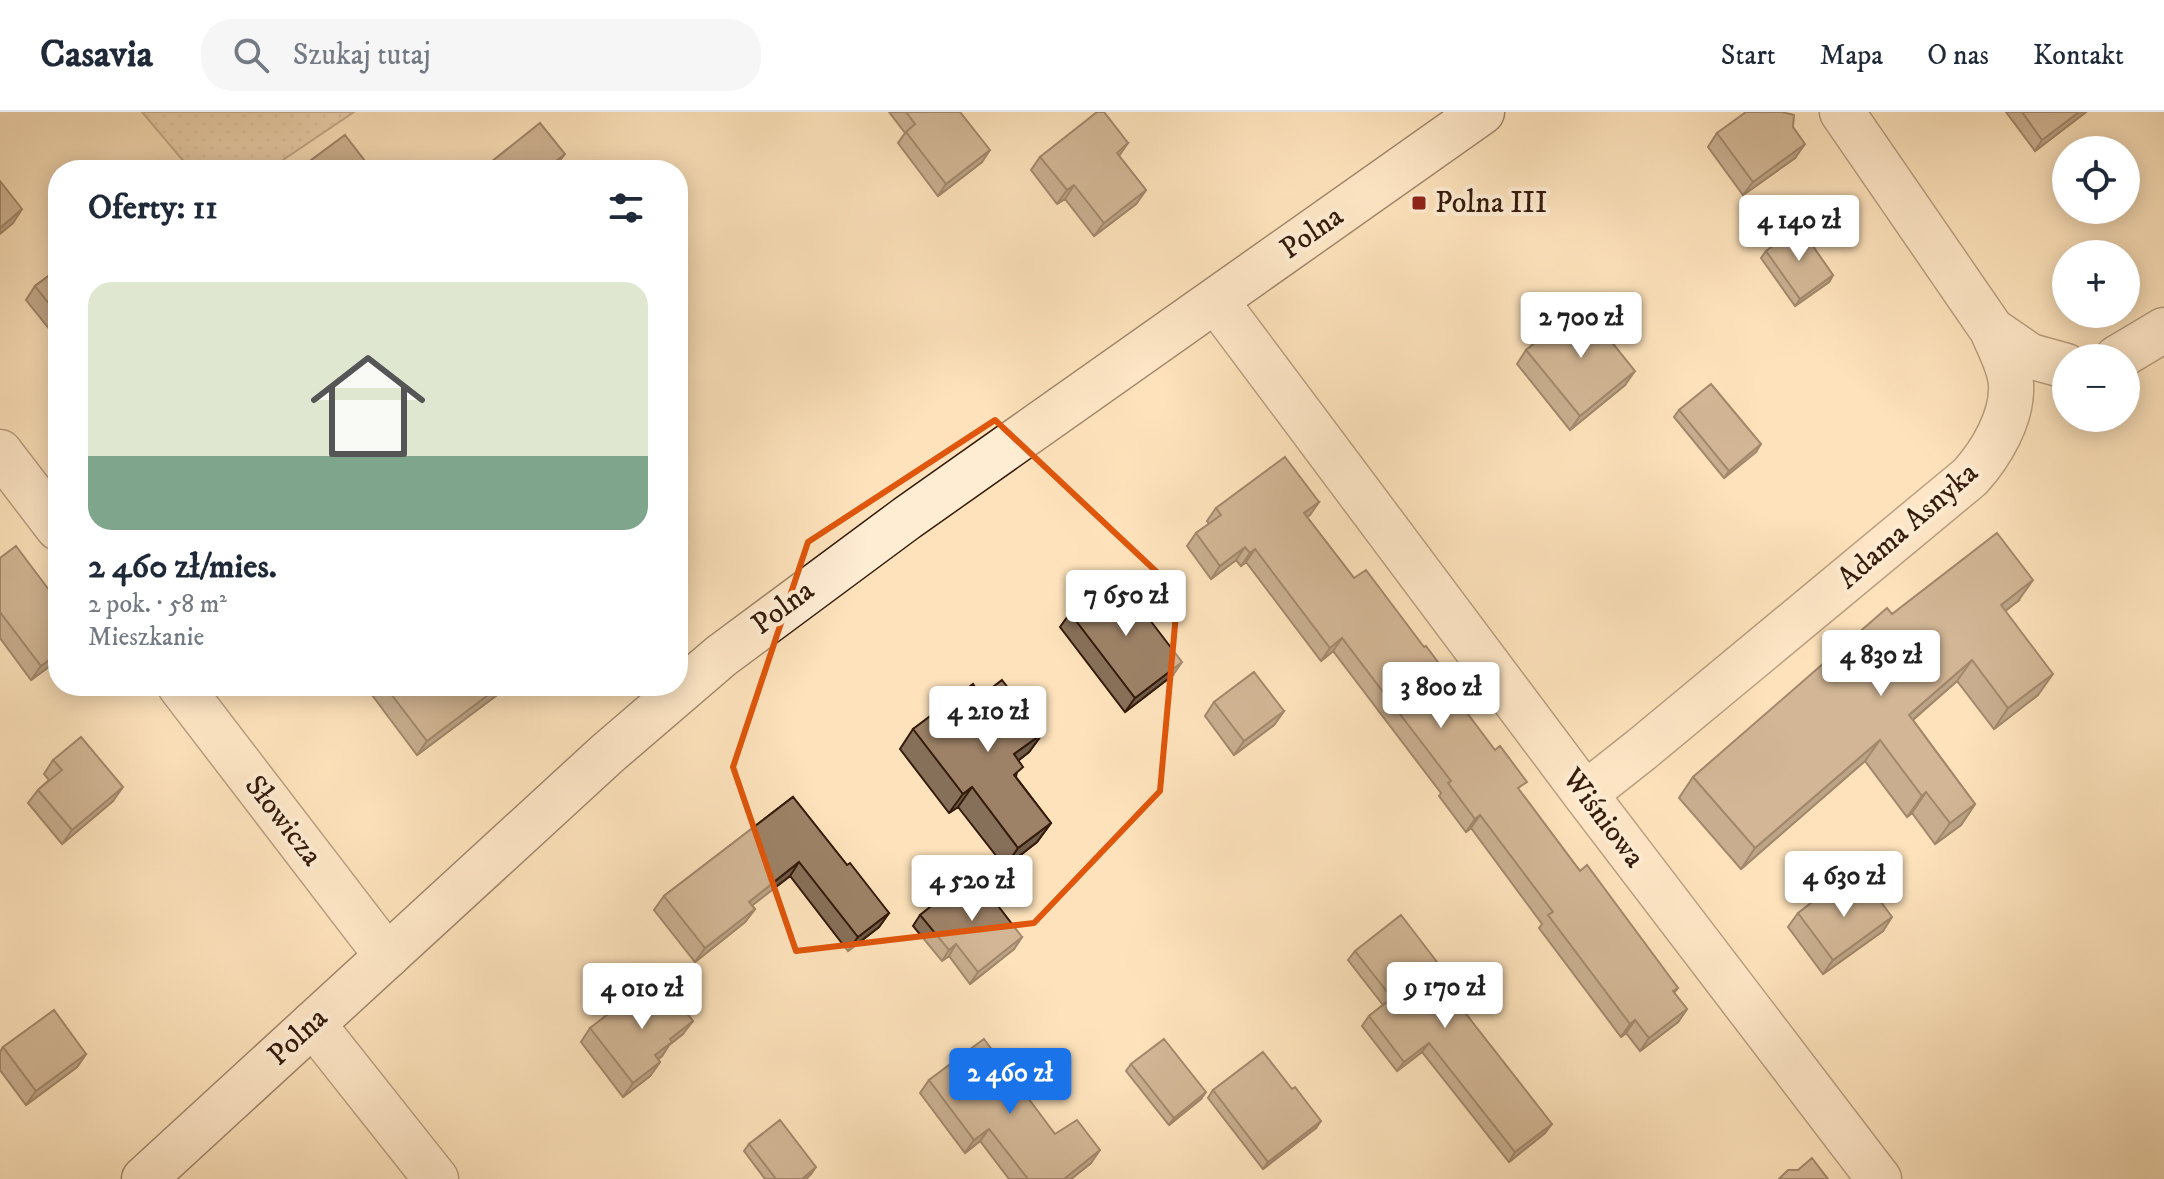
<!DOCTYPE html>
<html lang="pl">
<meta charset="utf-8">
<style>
:root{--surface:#fff;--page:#f6f6f7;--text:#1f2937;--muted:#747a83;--line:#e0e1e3;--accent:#1a73e8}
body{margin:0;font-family:"IM FELL DW Pica",serif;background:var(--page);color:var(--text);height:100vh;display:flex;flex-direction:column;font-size:30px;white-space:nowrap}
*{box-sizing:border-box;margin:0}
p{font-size:26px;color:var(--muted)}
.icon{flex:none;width:44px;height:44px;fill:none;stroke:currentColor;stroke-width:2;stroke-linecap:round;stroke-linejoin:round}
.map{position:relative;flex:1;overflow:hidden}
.sheet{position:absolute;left:48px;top:48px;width:640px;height:536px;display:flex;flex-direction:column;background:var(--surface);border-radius:32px;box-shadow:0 4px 20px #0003}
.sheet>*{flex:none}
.buttons{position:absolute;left:2052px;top:24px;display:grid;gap:16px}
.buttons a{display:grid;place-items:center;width:88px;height:88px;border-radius:50%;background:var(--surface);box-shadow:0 4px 20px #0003;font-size:40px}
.price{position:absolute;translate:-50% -68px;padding:0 18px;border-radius:8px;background:#fff;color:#222;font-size:26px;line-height:52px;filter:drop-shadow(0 2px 4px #0008)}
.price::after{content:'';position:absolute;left:50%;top:48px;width:24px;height:18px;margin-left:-12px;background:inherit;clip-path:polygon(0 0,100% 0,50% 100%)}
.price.on{background:var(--accent);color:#fff}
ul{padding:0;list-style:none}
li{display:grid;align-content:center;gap:16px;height:424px;padding:0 40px}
li span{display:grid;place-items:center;height:248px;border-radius:24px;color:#555}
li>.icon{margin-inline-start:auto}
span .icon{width:144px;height:144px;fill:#fffc;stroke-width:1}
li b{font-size:34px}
h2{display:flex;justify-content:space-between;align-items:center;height:96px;padding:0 40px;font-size:34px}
header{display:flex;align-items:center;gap:48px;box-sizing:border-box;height:112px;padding:0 40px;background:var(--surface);border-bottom:2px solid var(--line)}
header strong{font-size:38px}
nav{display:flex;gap:44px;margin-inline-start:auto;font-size:28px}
.search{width:560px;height:72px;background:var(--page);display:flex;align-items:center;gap:20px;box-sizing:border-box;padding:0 28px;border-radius:32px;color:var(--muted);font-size:30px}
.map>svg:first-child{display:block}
</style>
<header>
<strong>Casavia</strong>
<div class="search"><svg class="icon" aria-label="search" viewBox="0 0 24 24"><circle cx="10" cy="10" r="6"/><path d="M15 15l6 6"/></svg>Szukaj tutaj</div>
<nav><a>Start</a><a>Mapa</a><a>O nas</a><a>Kontakt</a></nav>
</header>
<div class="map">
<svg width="2164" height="1067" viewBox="0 0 2164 1067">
<defs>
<pattern id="grass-dots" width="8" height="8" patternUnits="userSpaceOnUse" patternTransform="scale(2)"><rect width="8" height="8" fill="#dbc09d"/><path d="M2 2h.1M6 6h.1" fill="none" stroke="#bda486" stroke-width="1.8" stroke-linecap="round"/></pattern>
</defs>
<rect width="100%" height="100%" fill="#fde2bb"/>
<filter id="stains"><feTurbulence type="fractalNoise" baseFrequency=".0025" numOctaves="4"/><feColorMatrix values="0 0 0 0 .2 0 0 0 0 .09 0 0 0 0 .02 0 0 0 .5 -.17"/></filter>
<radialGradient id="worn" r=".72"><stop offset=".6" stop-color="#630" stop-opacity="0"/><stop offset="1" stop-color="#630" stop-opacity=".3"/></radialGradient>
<!-- grass -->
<path fill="url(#grass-dots)" stroke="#886e54" stroke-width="2" d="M142,0H354L268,58H191Z"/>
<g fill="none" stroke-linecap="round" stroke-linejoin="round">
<defs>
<path id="street" d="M1216,189L1585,682L1879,1067
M1992,218L2030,244L2066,254
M2117,246L2164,218
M0,340L58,416
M180,574L387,844
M1585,682L1642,637L1970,365C1991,342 2013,305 2011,272C2010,254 1999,235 1992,218L1842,0
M313,912L436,1067"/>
<path id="secondary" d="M144,1067L608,641L721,544L907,406L1482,0"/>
</defs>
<!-- street casing -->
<use href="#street" stroke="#674d37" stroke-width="47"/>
<!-- secondary casing -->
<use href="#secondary" stroke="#351b0b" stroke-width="47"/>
<!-- street -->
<use href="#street" stroke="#feecd3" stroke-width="44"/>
<!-- secondary -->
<use href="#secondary" stroke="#feecd3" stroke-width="44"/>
</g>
<!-- wall -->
<path fill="#877059" stroke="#351b0b" stroke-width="2" d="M889,0H960L982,50L938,84L898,31L905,21Z
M2006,0H2086L2035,39Z
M1717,21L1795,46L1743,83L1708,35Z
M1128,31L1119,44L1146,78L1136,92L1094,124L1065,87L1057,92L1031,58L1040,45Z
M1766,139L1833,163L1829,170L1795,194L1761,146Z
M58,157V228L26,188L35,174Z
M1526,238L1625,273L1570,318L1517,252Z
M1679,298L1756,340L1724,366L1674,305Z
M1319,390L1307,405L1354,466L1445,570L1520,680L1580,759L1678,876L1674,881L1687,897L1678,910L1640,939L1626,921L1621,925L1539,816L1542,812L1471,716L1466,720L1439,684L1441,681L1333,539L1321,549L1246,450L1241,454L1236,448L1211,467L1187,434L1196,421L1209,412L1207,409L1216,396Z
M0,446L58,490V548L31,568L0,526Z
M2018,489L2005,499L2038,583L1994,617L1957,569L1913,608L1975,692L1961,713L1935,732L1912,701L1907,705L1865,649L1741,757L1679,686L1693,665L1892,502Z
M1070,501L1173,563L1125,600L1060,515Z
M378,574H509L417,643L372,583Z
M981,584L1043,621L1029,640L1019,648L1016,665L1051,711L1037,730L1005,755L958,695L949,701L900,637L913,617Z
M1214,590L1284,599L1274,613L1234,643L1205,604Z
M53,648L113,689L62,732L28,691L38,678L49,668L44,662Z
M793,685L847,753L889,801L879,815L848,839L790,764L752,793L755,797L745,810L695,850L654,798L664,784Z
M1843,788L1883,819L1823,862L1788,815L1798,801Z
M920,803L1022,825L1014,837L970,872L949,844L942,849L913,814Z
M1355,839L1468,904L1545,1021L1509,1050L1422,940L1397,959L1362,914L1369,904L1383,893L1348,848Z
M630,896L683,922L669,933L662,944L658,947L660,950L650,964L623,985L581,930L590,916Z
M3,935L86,942L77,955L26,993L0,958V940Z
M1131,952L1201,987L1169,1013L1126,959Z
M929,968L1055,1022L1091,1051L1071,1067H1009L980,1029L965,1041L920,981Z
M1213,978L1316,1016L1263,1057L1208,986Z
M749,1032L811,1062L806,1067H765L744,1039Z"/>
<!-- shaded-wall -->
<path fill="#6e5b48" stroke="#351b0b" stroke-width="2" d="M2079,0H2086L2035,39L2042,28Z
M1805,32L1795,46L1743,83L1753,70Z
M990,38L982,50L938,84L946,72Z
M565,42L555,55L552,58H544Z
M1074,73L1065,87L1057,92L1067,78Z
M1146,78L1136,92L1094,124L1104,111Z
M22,97L13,111L0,122V116Z
M1833,163L1829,170L1795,194L1800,187Z
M1635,259L1625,273L1570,318L1580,304Z
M1761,332L1756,340L1724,366L1729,359Z
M1319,390L1310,403L1295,414L1304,401Z
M1245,435L1236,448L1211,467L1220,454Z
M1255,437L1246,450L1241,454L1250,441Z
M2033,468L2018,489L1986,514L2001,493Z
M1342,526L1333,539L1321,549L1330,536Z
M58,541V548L31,568L41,554Z
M1972,548L1957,569L1894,624L1909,603Z
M1182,550L1173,563L1125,600L1135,586Z
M2053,562L2038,583L1994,617L2008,596Z
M500,574H509L417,643L427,629Z
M1284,599L1274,613L1234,643L1244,629Z
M1043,621L1029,640L1001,662L1014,642Z
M1880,628L1865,649L1741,757L1755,736Z
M123,675L113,689L62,732L72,718Z
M972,675L958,695L949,701L963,682Z
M1926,680L1912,701L1907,705L1922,684Z
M1975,692L1961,713L1935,732L1950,711Z
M1480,703L1471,716L1466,720L1475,707Z
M1051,711L1037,730L1005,755L1018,736Z
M799,750L790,764L740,803L749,790Z
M755,797L745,810L695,850L705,836Z
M889,801L879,815L848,839L858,825Z
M1892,805L1883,819L1823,862L1833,848Z
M1022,825L1014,837L970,872L978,860Z
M956,832L949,844L942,849L949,838Z
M1687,897L1678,910L1640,939L1649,926Z
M1635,908L1626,921L1621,925L1630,912Z
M693,909L683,922L669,933L662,944L645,957L655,943L670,927Z
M1429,931L1422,940L1397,959L1404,950Z
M86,942L77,955L26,993L36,979Z
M660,950L650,964L623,985L633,971Z
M1206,980L1201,987L1169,1013L1174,1006Z
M1321,1009L1316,1016L1263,1057L1268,1050Z
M1552,1012L1545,1021L1509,1050L1515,1040Z
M989,1017L980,1029L965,1041L974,1028Z
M1100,1038L1091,1051L1071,1067H1064Z
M816,1055L811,1062L806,1067H802Z"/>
<!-- building -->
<path fill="#9d8267" stroke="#351b0b" stroke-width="2" d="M906,0H960L990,38L946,72L906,20L915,12Z
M1097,0H1104L1128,31L1117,41L1146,78L1104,111L1074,73L1067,78L1040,45Z
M1746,0H1782L1794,3L1793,15L1805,32L1753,70L1717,21Z
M2022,0H2079L2042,28Z
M540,11L565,42L544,58H481Z
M345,23L372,58H306L303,54Z
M0,69L22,97L0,116Z
M1799,114L1833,163L1800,187L1766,139Z
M678,128L685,137L678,142Z
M58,157V203L35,174Z
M1582,193L1635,259L1580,304L1526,238Z
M1711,272L1761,332L1729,359L1679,298Z
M1285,345L1319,390L1304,401L1354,466L1366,458L1424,535L1426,534L1449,565L1443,569L1495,638L1500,634L1527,670L1518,676L1580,759L1587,753L1678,876L1673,879L1687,897L1649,926L1635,908L1630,912L1548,803L1553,800L1480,703L1475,707L1448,671L1451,669L1342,526L1330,536L1255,437L1250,441L1245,435L1220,454L1196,421L1221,403L1216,396Z
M1997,421L2033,468L2001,493L2053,562L2008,596L1972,548L1909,603L1975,692L1950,711L1926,680L1922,684L1880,628L1755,736L1693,665L1887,496L1892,502Z
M16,434L58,490V541L41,554L0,500V446Z
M1117,465L1182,550L1135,586L1070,501Z
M1254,560L1284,599L1244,629L1214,590Z
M1002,568L1043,621L1014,642L1023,655L1014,663L1051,711L1018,736L972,675L963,682L913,617L973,572L981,584Z
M385,574H500L427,629Z
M81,625L123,675L72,718L38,678L62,658L53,648Z
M793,685L847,753L850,751L889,801L858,825L799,750L749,790L755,797L705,836L664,784Z
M973,761L1022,825L978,860L956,832L949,838L920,803Z
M1867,771L1892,805L1833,848L1798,801L1833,774L1843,788Z
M1401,803L1473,897L1466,902L1552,1012L1515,1040L1429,931L1404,950L1369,904L1392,886L1355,839Z
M662,870L693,909L670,927L672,930L655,943L660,950L633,971L590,916L625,889L630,896Z
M54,898L86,942L36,979L3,935Z
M984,927L1055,1022L1077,1008L1100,1038L1064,1067H1028L989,1017L974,1028L929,968Z
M1164,927L1206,980L1174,1006L1131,952Z
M1263,940L1292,977L1295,975L1321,1009L1268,1050L1213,978Z
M780,1008L816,1055L802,1067H776L749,1032Z
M1812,1046L1828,1067H1779L1788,1058H1798Z"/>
<!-- marked area -->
<path d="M0 0H2164V1067H0ZM995,308L1178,480L1160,679L1034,811L796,839L733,655L808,430Z" fill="#fde2bb" fill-opacity=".55" fill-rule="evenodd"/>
<path fill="none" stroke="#df560c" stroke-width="6" stroke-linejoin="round" d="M995,308L1178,480L1160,679L1034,811L796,839L733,655L808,430Z"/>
<!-- markers -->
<rect fill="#8f2418" stroke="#feecd3" stroke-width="3" x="1411" y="83" width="16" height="16" rx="4"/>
<g text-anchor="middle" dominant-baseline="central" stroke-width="8" stroke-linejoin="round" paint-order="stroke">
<!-- poi labels -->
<g font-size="30" fill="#351b0b" stroke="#feecd3" text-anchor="start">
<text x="1435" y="91">Polna III</text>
</g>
<!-- street labels -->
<g font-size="30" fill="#351b0b" stroke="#feecd3">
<text transform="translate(1312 121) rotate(-35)">Polna</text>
<text transform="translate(1908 414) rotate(-41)">Adama Asnyka</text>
<text transform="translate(783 496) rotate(-37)">Polna</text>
<text transform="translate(1603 706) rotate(53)">Wiśniowa</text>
<text transform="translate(283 709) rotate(52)">Słowicza</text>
<text transform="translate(298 925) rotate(-43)">Polna</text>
</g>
</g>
<rect width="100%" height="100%" filter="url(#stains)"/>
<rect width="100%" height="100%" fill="url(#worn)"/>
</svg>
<div class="buttons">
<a><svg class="icon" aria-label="locate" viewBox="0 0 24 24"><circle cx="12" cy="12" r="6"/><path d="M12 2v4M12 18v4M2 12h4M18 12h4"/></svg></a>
<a>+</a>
<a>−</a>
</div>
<b class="price" style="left:1799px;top:151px">4 140 zł</b>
<b class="price" style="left:1581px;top:248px">2 700 zł</b>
<b class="price" style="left:1126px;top:526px">7 650 zł</b>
<b class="price" style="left:1881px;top:586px">4 830 zł</b>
<b class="price" style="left:1441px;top:618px">3 800 zł</b>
<b class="price" style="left:988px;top:642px">4 210 zł</b>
<b class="price" style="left:1844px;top:807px">4 630 zł</b>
<b class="price" style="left:972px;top:811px">4 520 zł</b>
<b class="price" style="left:1445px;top:918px">9 170 zł</b>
<b class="price" style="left:642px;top:919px">4 010 zł</b>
<b class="price on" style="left:1010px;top:1004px">2 460 zł</b>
<section class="sheet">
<h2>Oferty: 11<svg class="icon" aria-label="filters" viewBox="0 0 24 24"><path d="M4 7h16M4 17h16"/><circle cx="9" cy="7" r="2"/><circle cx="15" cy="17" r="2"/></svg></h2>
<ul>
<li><span style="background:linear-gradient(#dfe7d0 70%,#7fa58c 0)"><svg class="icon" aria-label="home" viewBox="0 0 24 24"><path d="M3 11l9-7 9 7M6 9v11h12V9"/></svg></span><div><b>2 460 zł/mies.</b><p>2 pok. · 58 m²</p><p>Mieszkanie</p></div></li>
</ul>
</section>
</div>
